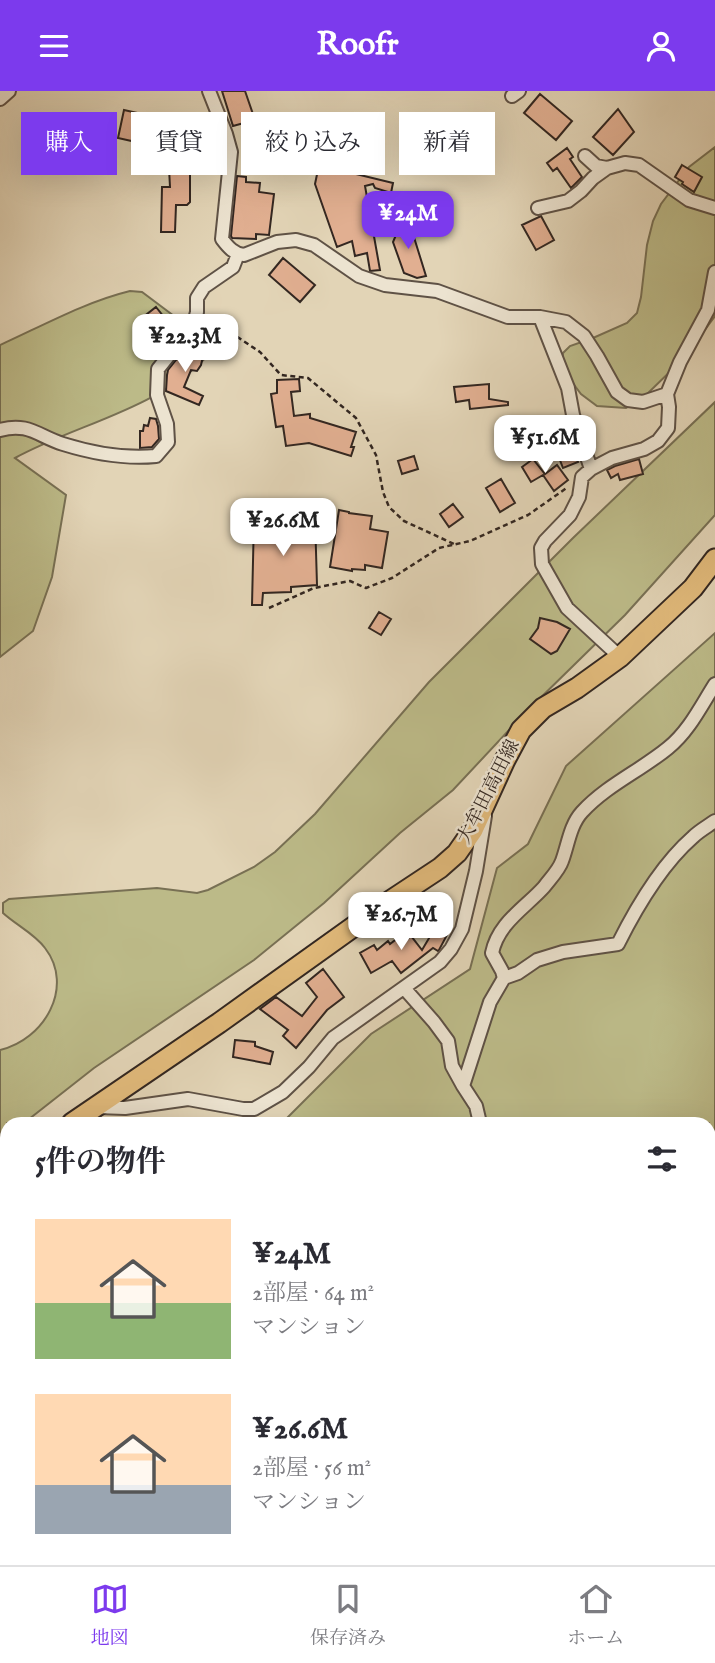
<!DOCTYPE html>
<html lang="ja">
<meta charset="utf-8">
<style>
:root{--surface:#fff;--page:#f2f2f3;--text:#2b2b33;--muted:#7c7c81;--line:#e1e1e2;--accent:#7c3aed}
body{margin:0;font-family:"IM FELL English","Noto Serif JP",serif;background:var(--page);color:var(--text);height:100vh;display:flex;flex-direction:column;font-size:26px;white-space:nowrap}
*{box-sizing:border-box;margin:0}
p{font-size:23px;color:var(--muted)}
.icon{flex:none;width:38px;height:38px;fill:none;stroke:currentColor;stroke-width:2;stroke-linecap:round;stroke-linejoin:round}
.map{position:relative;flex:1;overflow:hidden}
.drawer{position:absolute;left:0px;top:1026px;width:716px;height:450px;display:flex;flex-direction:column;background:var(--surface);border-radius:21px 21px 0 0;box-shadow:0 7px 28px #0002}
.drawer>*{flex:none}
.guide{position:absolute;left:21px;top:21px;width:674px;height:63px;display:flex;gap:14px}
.price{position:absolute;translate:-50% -60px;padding:0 16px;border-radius:14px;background:#fff;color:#222;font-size:23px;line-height:46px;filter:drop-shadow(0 2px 4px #0008)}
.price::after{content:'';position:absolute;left:50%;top:42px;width:21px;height:16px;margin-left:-10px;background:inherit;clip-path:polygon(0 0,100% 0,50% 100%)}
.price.current{background:var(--accent);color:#fff}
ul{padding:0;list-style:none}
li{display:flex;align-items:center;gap:21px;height:175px;padding:0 35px}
li span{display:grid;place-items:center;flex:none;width:196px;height:140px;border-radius:0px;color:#555}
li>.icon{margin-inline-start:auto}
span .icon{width:84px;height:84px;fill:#fffc;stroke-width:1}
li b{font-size:30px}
h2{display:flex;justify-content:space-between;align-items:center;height:84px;padding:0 35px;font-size:30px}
.tag{padding:0 24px;border-radius:0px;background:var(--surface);box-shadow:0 7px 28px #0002;font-size:24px;line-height:63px}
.tag.current{background:var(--accent);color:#fff}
header{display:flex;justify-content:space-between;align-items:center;height:91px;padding:0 35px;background:var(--accent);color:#fff;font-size:32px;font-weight:800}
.tab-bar{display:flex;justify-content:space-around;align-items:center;height:98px;border-top:2px solid var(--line);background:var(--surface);font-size:19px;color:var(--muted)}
.tab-bar a{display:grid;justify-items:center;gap:4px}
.tab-bar .current{color:var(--accent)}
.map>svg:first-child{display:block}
</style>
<header><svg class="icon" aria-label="menu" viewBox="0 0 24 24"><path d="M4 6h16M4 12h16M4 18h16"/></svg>Roofr<svg class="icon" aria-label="person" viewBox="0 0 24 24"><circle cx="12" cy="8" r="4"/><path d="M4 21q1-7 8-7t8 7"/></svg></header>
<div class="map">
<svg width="715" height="1474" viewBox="0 0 715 1474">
<rect width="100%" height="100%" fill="#e2d4b6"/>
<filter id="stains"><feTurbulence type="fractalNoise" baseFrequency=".00286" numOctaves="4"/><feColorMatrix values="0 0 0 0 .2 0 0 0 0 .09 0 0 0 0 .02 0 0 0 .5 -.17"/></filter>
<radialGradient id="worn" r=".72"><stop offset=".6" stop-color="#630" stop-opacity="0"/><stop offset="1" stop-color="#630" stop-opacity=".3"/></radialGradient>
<!-- green -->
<path fill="#bcba88" stroke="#787054" stroke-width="2" d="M715,56V225L684,267L644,306L626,317L597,315L581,303L566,283L562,271L563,262L570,255L593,247L627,232L637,222L641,206L647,154L653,130L661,113L689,76Z
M130,200L142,201L210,252L212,260C159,319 81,331 15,367L66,404L52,486L33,540L0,566V254C42,235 85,211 130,200Z
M715,311V424L625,524L525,622L453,699L400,742L324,812L254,869L94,977L24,1032H7V1046L0,1051V959C44,949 75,896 45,857C35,843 16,834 3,822V812L9,808L157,797L197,802L208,799L254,776L275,761L315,723L429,591L573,447Z
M715,542V1139L709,1144V1032H282L371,943L470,878L497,777L528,753L566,675Z
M7,1122V1468H311L306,1474H0V1127Z"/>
<!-- building -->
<path fill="#e1af91" stroke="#332721" stroke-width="2" d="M222,0H245L255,29L233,35Z
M540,3L572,30L556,49L524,22Z
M618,18L634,41L613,64L593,46Z
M124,19L142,23L136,51L118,47Z
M160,34H176V67L161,68Z
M208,44L209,76H198L196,45Z
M567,57L573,66L570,68L582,86L571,97L557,77L553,80L547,72Z
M319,74L393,92L391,102L375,97L373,93L365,95L380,179L370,180L367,162L355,165L352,150L337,156L315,93Z
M682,74L702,86L694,101L682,93L683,91L675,86Z
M190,76V111L187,114H176L175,141H161L162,96H170L169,77Z
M237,85L246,86V91L260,92L259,101L274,103L269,144L256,143V148L232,147L231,145Z
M541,125L554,149L536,159L522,134Z
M408,127L426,185L417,187L404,182L393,151L401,132Z
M283,167L315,194L300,211L269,184Z
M156,216L172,236L177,232L183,240L164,257L160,253L153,258L145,247L153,241L142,227Z
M193,254L205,256L201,274L197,280L191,279L184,296L203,305L199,314L166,300L167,284L168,279L176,269Z
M299,288L300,300L291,301L294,325L310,323V327L356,341L351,356H354L351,365L309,352L286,355L283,335L276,336L271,303L277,302V289Z
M489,293V308L508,311V314L470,318L469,309L456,311L454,296Z
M150,327L156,328L158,335L159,348L152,356L140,357V340H143L144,334L148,335Z
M564,347L569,360L573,358L578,371L563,377L553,351Z
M414,365L418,378L402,383L398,370Z
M533,368L545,383L557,374L568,389L554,400L543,384L531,391L522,376Z
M639,368L643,383L620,389L618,383L611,387L607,379L615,375Z
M501,388L515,412L500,421L486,397Z
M453,413L463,426L449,436L440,423Z
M339,419L349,421V422L372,425L370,438L388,441L382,477L365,474V479L352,478V480L330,476Z
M254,427H264V435H292V430H306V428L315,427L317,494L291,496V501L263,502L262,514H252Z
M379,521L391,528L381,544L369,537Z
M540,527L557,531L570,538L557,560L551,563L530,548L538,537Z
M435,837L447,844L439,859L438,860L433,857L401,882L392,870L371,882L360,862L374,854L377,859L388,850L390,853L403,843L407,848L411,845L422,859Z
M323,878L344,906L327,919L296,957L283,945L288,939L260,918L276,906L302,925L317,906L306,892Z
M235,949L255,951V955L273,961L270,973L233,966Z"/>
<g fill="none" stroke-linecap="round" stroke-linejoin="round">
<defs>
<path id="street" d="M209,0L226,43L231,61L222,148C228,156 234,163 244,164L277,151L296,149L314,154L359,185L385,194L437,200L508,226H540L566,231L584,245L597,265L617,301L628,309L643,311L667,303
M512,5L519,0
M0,8L9,0
M585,65L596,75L607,77L625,72L639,74L689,109L715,117
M538,117L568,110L581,100L593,87L607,77
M540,226L568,297L573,324L591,378
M0,339C28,331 38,345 63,353C92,362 125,368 156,365L168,351L167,333L157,304L158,278L170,263L191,244L197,221V207L204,196L233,176L238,163
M620,566L567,517L542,473L541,457L545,450L570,424L579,406L582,386L591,378L612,367L644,358L658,350L668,337L669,316L667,303L680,271L708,219L715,181
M504,887L502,880L492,862C498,832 525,817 544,796C550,788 559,779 562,770C568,754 570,734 582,721C607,694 640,680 668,657C689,640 701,615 715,593
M404,897L434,931L448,950L452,975L463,995L476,1015L480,1032
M463,995L490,911L504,887L518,882L537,869L563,861L618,853C637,815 661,774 693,746C699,740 708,735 715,730
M96,1016L125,1017L188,1008L243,1018H254L283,1001L309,976L333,947L440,871L451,858L462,838L476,780L485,725
M260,1474L266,1468
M462,1474L467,1468
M555,1474L556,1468"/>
<path id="secondary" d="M0,1110L7,1120
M709,1198L715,1195
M675,1468L680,1474"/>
<path id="primary" d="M72,1032L219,932L381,816L440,777L457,762L473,739L505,669L521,639L543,617L577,597L620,566L693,497L715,468
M0,1080L7,1076"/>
</defs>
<!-- street casing -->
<use href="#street" stroke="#5f5246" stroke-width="16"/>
<!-- secondary casing -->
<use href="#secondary" stroke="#332721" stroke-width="21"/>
<!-- primary casing -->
<use href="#primary" stroke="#332721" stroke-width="23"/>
<!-- path -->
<path stroke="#332721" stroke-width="2.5" stroke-dasharray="5 3.5" stroke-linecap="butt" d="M207,230L233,243L260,261L281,284L308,287L356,327L376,364L383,401L389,416L404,430L454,453
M269,517L314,497L350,490L366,497L392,487L439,457L470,450L528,424L568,396"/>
<!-- street -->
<use href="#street" stroke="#ece3d0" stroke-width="12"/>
<!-- secondary -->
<use href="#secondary" stroke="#ece3d0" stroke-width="18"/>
<!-- primary -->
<use href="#primary" stroke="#e1ba7b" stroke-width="19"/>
</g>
<g text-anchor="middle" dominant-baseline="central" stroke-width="5" stroke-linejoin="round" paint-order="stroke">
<!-- street labels -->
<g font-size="19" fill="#332721" stroke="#ece3d0">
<text transform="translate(489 701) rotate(-63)">大牟田高田線</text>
</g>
</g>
<rect width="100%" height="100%" filter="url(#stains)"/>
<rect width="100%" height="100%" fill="url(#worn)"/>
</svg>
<b class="price current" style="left:408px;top:160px">¥24M</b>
<b class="price" style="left:185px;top:283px">¥22.3M</b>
<b class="price" style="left:545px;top:384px">¥51.6M</b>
<b class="price" style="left:283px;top:467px">¥26.6M</b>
<b class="price" style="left:401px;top:861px">¥26.7M</b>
<div class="guide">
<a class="tag current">購入</a>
<a class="tag">賃貸</a>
<a class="tag">絞り込み</a>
<a class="tag">新着</a>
</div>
<section class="drawer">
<h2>5件の物件<svg class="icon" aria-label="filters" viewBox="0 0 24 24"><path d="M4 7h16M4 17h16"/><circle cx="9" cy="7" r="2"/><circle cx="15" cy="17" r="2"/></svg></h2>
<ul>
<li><span style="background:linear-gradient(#ffd9b3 60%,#8fb573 0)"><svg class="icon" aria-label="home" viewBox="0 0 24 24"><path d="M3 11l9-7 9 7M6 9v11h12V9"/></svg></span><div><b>¥24M</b><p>2部屋 · 64 m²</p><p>マンション</p></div></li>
<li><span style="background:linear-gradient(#ffd9b3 65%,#9aa5b1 0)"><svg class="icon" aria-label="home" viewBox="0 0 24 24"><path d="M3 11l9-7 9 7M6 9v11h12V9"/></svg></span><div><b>¥26.6M</b><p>2部屋 · 56 m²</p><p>マンション</p></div></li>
</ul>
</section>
</div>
<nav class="tab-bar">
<a class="current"><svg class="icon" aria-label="map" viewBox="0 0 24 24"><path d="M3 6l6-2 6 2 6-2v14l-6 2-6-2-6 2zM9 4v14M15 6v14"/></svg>地図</a>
<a><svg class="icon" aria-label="saved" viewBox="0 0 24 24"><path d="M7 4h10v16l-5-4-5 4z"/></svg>保存済み</a>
<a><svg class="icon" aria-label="home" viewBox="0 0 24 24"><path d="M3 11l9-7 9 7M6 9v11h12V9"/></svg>ホーム</a>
</nav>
